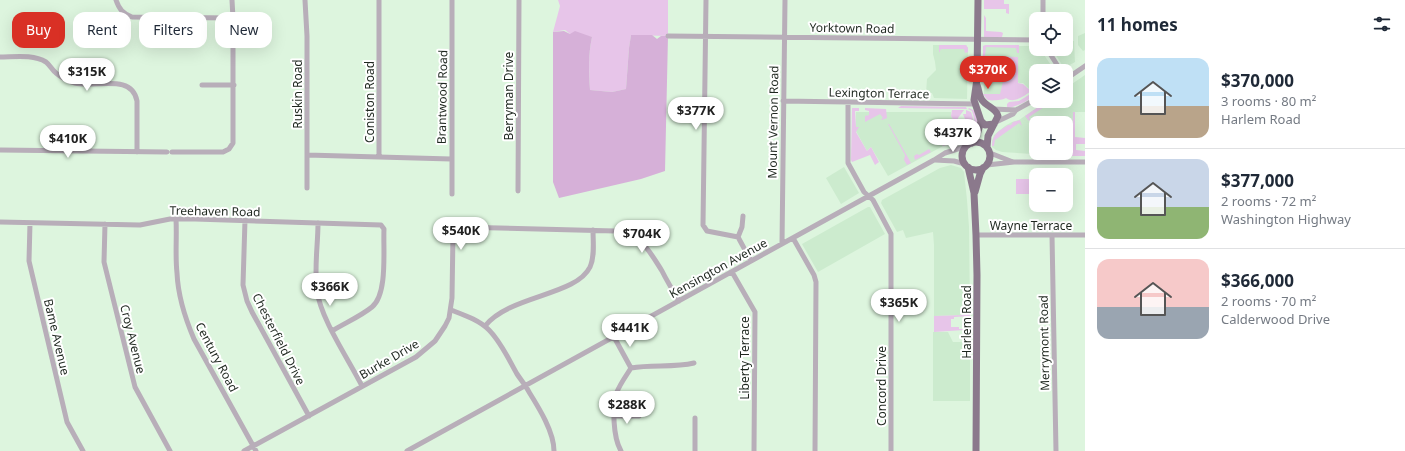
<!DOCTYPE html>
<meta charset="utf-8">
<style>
:root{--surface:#fff;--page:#f6f6f7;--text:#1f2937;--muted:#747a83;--line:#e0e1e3;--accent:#d93025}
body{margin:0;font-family:"Noto Sans",sans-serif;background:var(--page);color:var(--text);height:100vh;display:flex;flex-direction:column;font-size:15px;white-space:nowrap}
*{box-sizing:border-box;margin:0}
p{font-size:13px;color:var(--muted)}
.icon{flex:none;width:22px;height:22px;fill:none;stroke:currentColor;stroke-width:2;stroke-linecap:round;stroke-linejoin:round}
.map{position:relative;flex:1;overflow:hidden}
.sheet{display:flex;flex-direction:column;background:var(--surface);width:320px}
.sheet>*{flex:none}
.hud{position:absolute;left:12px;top:12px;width:380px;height:36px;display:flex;gap:8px}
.buttons{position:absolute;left:1029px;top:12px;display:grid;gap:8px}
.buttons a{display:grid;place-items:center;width:44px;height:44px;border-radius:8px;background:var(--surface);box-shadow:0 4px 16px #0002;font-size:20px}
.price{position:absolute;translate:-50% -34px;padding:0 9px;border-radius:14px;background:#fff;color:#222;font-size:13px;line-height:26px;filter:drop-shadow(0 1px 2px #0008)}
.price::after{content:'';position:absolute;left:50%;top:24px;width:12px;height:9px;margin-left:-6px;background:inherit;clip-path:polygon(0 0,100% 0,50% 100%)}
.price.on{background:var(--accent);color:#fff}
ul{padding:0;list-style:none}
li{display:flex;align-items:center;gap:12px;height:100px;padding:0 12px}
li+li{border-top:1px solid var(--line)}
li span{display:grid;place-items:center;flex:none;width:112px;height:80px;border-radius:12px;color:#555}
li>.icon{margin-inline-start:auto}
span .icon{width:48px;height:48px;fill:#fffc;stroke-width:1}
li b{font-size:17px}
h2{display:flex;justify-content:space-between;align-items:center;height:48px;padding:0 12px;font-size:17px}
.tag{padding:0 14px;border-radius:12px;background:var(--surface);box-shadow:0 4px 16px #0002;font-size:14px;line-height:36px}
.tag.on{background:var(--accent);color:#fff}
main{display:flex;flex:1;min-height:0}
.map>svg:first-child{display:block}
</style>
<main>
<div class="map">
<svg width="1085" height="451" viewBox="0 0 1085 451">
<rect width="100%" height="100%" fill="#ddf5de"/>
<!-- built -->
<path fill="#ccebce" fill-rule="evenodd" d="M1085,33V50L1083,51L1078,45V36Z
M1066,41H1074L1075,62L1064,68L1052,49H1066Z
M933,45H966L968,48L967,99L934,98L932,93H926L927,79L936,70L935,62L933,54Z
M984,46H1036V49H1040L1055,71H1036V87L1031,91L1023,83H1019L1013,79L1003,95H984Z
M1085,75V112H1073L1072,155L1033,154L1002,152L996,150L992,147V141L994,135L1005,126L1012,122L1019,120L1047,101H1066V88ZM1036,123H1066V153H1036Z
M856,112H951V116L959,131L940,141L943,146L888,176L871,147L867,151L856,131Z
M951,165L961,168L964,172L967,200L969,227L970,314L965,313V315L934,316V245H947H934L933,232L906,238L903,230L897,232L881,203L882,200L940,168Z
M844,167L859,193L841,204L826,178Z
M868,207H870L885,234L818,272L802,244Z
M933,332H948L953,342H965L970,346V401H933Z"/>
<!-- green -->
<path fill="#e7c5e9" d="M558,0H668V36L631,35L629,48L626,89L612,92L590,90C589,72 588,55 592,37L570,34L565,30L553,32L560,6Z
M984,0H1004V4H1009V14L1006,13V9H984Z
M984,15L986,18V31L1001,32L1003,33L1002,37H984Z
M939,45H966L968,48V52L965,53L964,49H941L939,53Z
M985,45H1019V53H1017L1016,48L986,47L985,56L1018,57V83L1023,84L1031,91C1024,96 1014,104 1006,98C1003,100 992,101 988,100C986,99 985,96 983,94H1000L1004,78H1013V63L1008,61V58H985V61H983V46Z
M1032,93L1033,97C1025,102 1018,106 1008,108L1007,107V104L1009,102L1019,101Z
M1047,101L1050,107L1047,105L1029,117L1030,120L1029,121L1025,116Z
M901,106L966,107L967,109L898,108Z
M852,108H859V111H855L856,127H859L856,132L867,151L871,147L879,162L875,165L870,155L852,162L851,160Z
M865,108L886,109L887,118L882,120L881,119L883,118L880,114L865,122V116L869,115V111L865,110Z
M969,108L975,111C982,132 973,141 953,147L952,145C971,139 979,132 972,111L968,109Z
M952,110H964L958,118V120L970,134L964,139L943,146L939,141L959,131L951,116Z
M966,110L971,112C974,119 974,126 970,133L963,122L965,119L963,114H966Z
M1073,112H1075V137L1085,138V144H1076V150L1085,151V156H1072Z
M1020,120L1022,126L1019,123L995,140L994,146H992C992,134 999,131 1008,125H1011L1013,122Z
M888,124H889L911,163L907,165L904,160L905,155Z
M929,149L931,152L915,160L914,156L917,154L919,155Z
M1033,152L1065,153L1066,156L1032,155Z
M1016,179H1036V194H1016Z
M965,313L970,314V316L954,317V319H951V327H959V329H964V330L934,332V316L964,315Z"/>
<!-- forest -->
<path fill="#d6b0d8" d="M564,31L570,34L575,31L592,37C588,55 589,72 590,90L612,92L626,89L629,48L631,35H652L657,39L661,36H668L665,171L641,179L559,198L553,182V32Z"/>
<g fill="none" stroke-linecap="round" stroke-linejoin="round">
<!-- minor -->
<path stroke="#b8aeb9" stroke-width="5" d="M116,0C119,9 123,14 132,17L233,18
M305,0L307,36V188
M706,0L703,225L707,231L738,237L751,261
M1043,19V0
M668,36L1036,40
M1047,49L1061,71
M0,57C14,57 33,54 46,62C50,65 52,70 56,73C62,78 68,81 75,83C95,88 132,73 137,101V152
M1066,79L1085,66
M202,85H234
M783,101L974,104
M848,102V163L864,192L873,200L891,234V451
M993,109L1016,110
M996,122L1013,114L1016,110L1036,99
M0,150L167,152
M172,152H223L229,149L233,143V18L232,0
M990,153L1013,162
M307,155L451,159
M379,157V0
M935,160L954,161L965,164
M987,165L1014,162H1085
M518,191L519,0
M452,194V0
M176,219C177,237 175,255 177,273C178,296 185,318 194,339L256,451
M245,220L243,285L247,301L252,312L309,416
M0,222L140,225L170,219H195L381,225L384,229C383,249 388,294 372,307C361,316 345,323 332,331
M30,223L29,261L67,422L83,451
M318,223C318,245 314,268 317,290C320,318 349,360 362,386
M105,224L104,262L135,387L170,451
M976,235H1085
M1052,235L1056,451
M738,237L742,227L743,216
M793,238L814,275L816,282L815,451
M782,244L785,0
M732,272L755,312L754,451
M451,310C464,315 479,320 489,330C501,342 509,360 517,374C521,380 526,386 529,392C539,408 554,432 554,451
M485,326C510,295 576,296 590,267C595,256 593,242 593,230
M614,337L631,368
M631,368C652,364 673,368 694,363
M615,416H639
M244,451L416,357L435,341L445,326L449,318L452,298L453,233L454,228L457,227L615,231C640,232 650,252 662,271C667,281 673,291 679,301
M407,451L934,160L945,153L967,146
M621,451C613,437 612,408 617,392C620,384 626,376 631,368
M695,451V418"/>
<!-- major -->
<path stroke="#8b798c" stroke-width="7" d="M978,0L977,79L974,100L981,121L985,125L994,124
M977,85C979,90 979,96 982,100C987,107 996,108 998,116L988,136L987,147
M962 156a14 14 0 1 1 28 0a14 14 0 1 1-28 0Z
M972,143L977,135L981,121
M968,167L974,193L976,235L977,275L976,451
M975,192L980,174L983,168"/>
</g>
<g text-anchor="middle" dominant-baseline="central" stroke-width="4" stroke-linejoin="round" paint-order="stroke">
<!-- street labels -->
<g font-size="12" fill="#1e271f" stroke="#fff">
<text transform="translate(852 28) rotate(1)">Yorktown Road</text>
<text transform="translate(879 93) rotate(1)">Lexington Terrace</text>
<text transform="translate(297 94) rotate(-90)">Ruskin Road</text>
<text transform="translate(508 96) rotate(-90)">Berryman Drive</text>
<text transform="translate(442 97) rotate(-89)">Brantwood Road</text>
<text transform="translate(369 102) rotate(-90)">Coniston Road</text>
<text transform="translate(773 122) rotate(-89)">Mount Vernon Road</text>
<text transform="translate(215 211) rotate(1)">Treehaven Road</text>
<text x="1031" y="225">Wayne Terrace</text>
<text transform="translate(718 268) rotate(-29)">Kensington Avenue</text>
<text transform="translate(966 322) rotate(-90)">Harlem Road</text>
<text transform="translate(57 337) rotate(77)">Bame Avenue</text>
<text transform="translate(133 339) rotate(76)">Croy Avenue</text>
<text transform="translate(279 339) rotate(63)">Chesterfield Drive</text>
<text transform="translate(1044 343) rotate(-91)">Merrymont Road</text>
<text transform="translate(217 357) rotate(62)">Century Road</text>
<text transform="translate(744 358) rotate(-90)">Liberty Terrace</text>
<text transform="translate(389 359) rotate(-30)">Burke Drive</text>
<text transform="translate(881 386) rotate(-90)">Concord Drive</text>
</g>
</g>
</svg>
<div class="buttons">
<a><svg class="icon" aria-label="locate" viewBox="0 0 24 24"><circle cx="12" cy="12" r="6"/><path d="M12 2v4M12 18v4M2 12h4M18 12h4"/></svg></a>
<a><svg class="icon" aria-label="layers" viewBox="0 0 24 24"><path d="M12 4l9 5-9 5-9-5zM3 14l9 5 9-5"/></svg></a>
<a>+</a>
<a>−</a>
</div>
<b class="price on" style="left:988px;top:90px">$370K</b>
<b class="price" style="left:87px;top:92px">$315K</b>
<b class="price" style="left:696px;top:131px">$377K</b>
<b class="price" style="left:953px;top:153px">$437K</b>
<b class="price" style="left:68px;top:159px">$410K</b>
<b class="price" style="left:461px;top:251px">$540K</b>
<b class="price" style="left:642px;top:254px">$704K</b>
<b class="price" style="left:330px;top:307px">$366K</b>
<b class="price" style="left:899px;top:323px">$365K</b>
<b class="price" style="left:630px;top:348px">$441K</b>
<b class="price" style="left:627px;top:425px">$288K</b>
<div class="hud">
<a class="tag on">Buy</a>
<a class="tag">Rent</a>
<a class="tag">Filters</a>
<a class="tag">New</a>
</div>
</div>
<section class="sheet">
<h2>11 homes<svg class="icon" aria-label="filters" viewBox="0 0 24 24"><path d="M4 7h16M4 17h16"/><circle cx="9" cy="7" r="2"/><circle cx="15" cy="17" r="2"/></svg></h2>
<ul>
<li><span style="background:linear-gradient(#bfe0f5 60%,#b9a48a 0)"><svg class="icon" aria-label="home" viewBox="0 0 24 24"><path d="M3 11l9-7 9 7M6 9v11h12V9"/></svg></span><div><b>$370,000</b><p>3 rooms · 80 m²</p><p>Harlem Road</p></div></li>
<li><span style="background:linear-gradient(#c9d6e8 60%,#8fb573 0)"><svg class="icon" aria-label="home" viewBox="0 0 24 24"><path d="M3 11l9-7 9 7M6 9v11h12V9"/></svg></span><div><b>$377,000</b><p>2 rooms · 72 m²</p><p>Washington Highway</p></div></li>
<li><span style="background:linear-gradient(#f6c9c9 60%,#9aa5b1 0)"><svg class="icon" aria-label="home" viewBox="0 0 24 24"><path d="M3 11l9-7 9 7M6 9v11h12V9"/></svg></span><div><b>$366,000</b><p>2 rooms · 70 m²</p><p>Calderwood Drive</p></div></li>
</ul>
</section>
</main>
